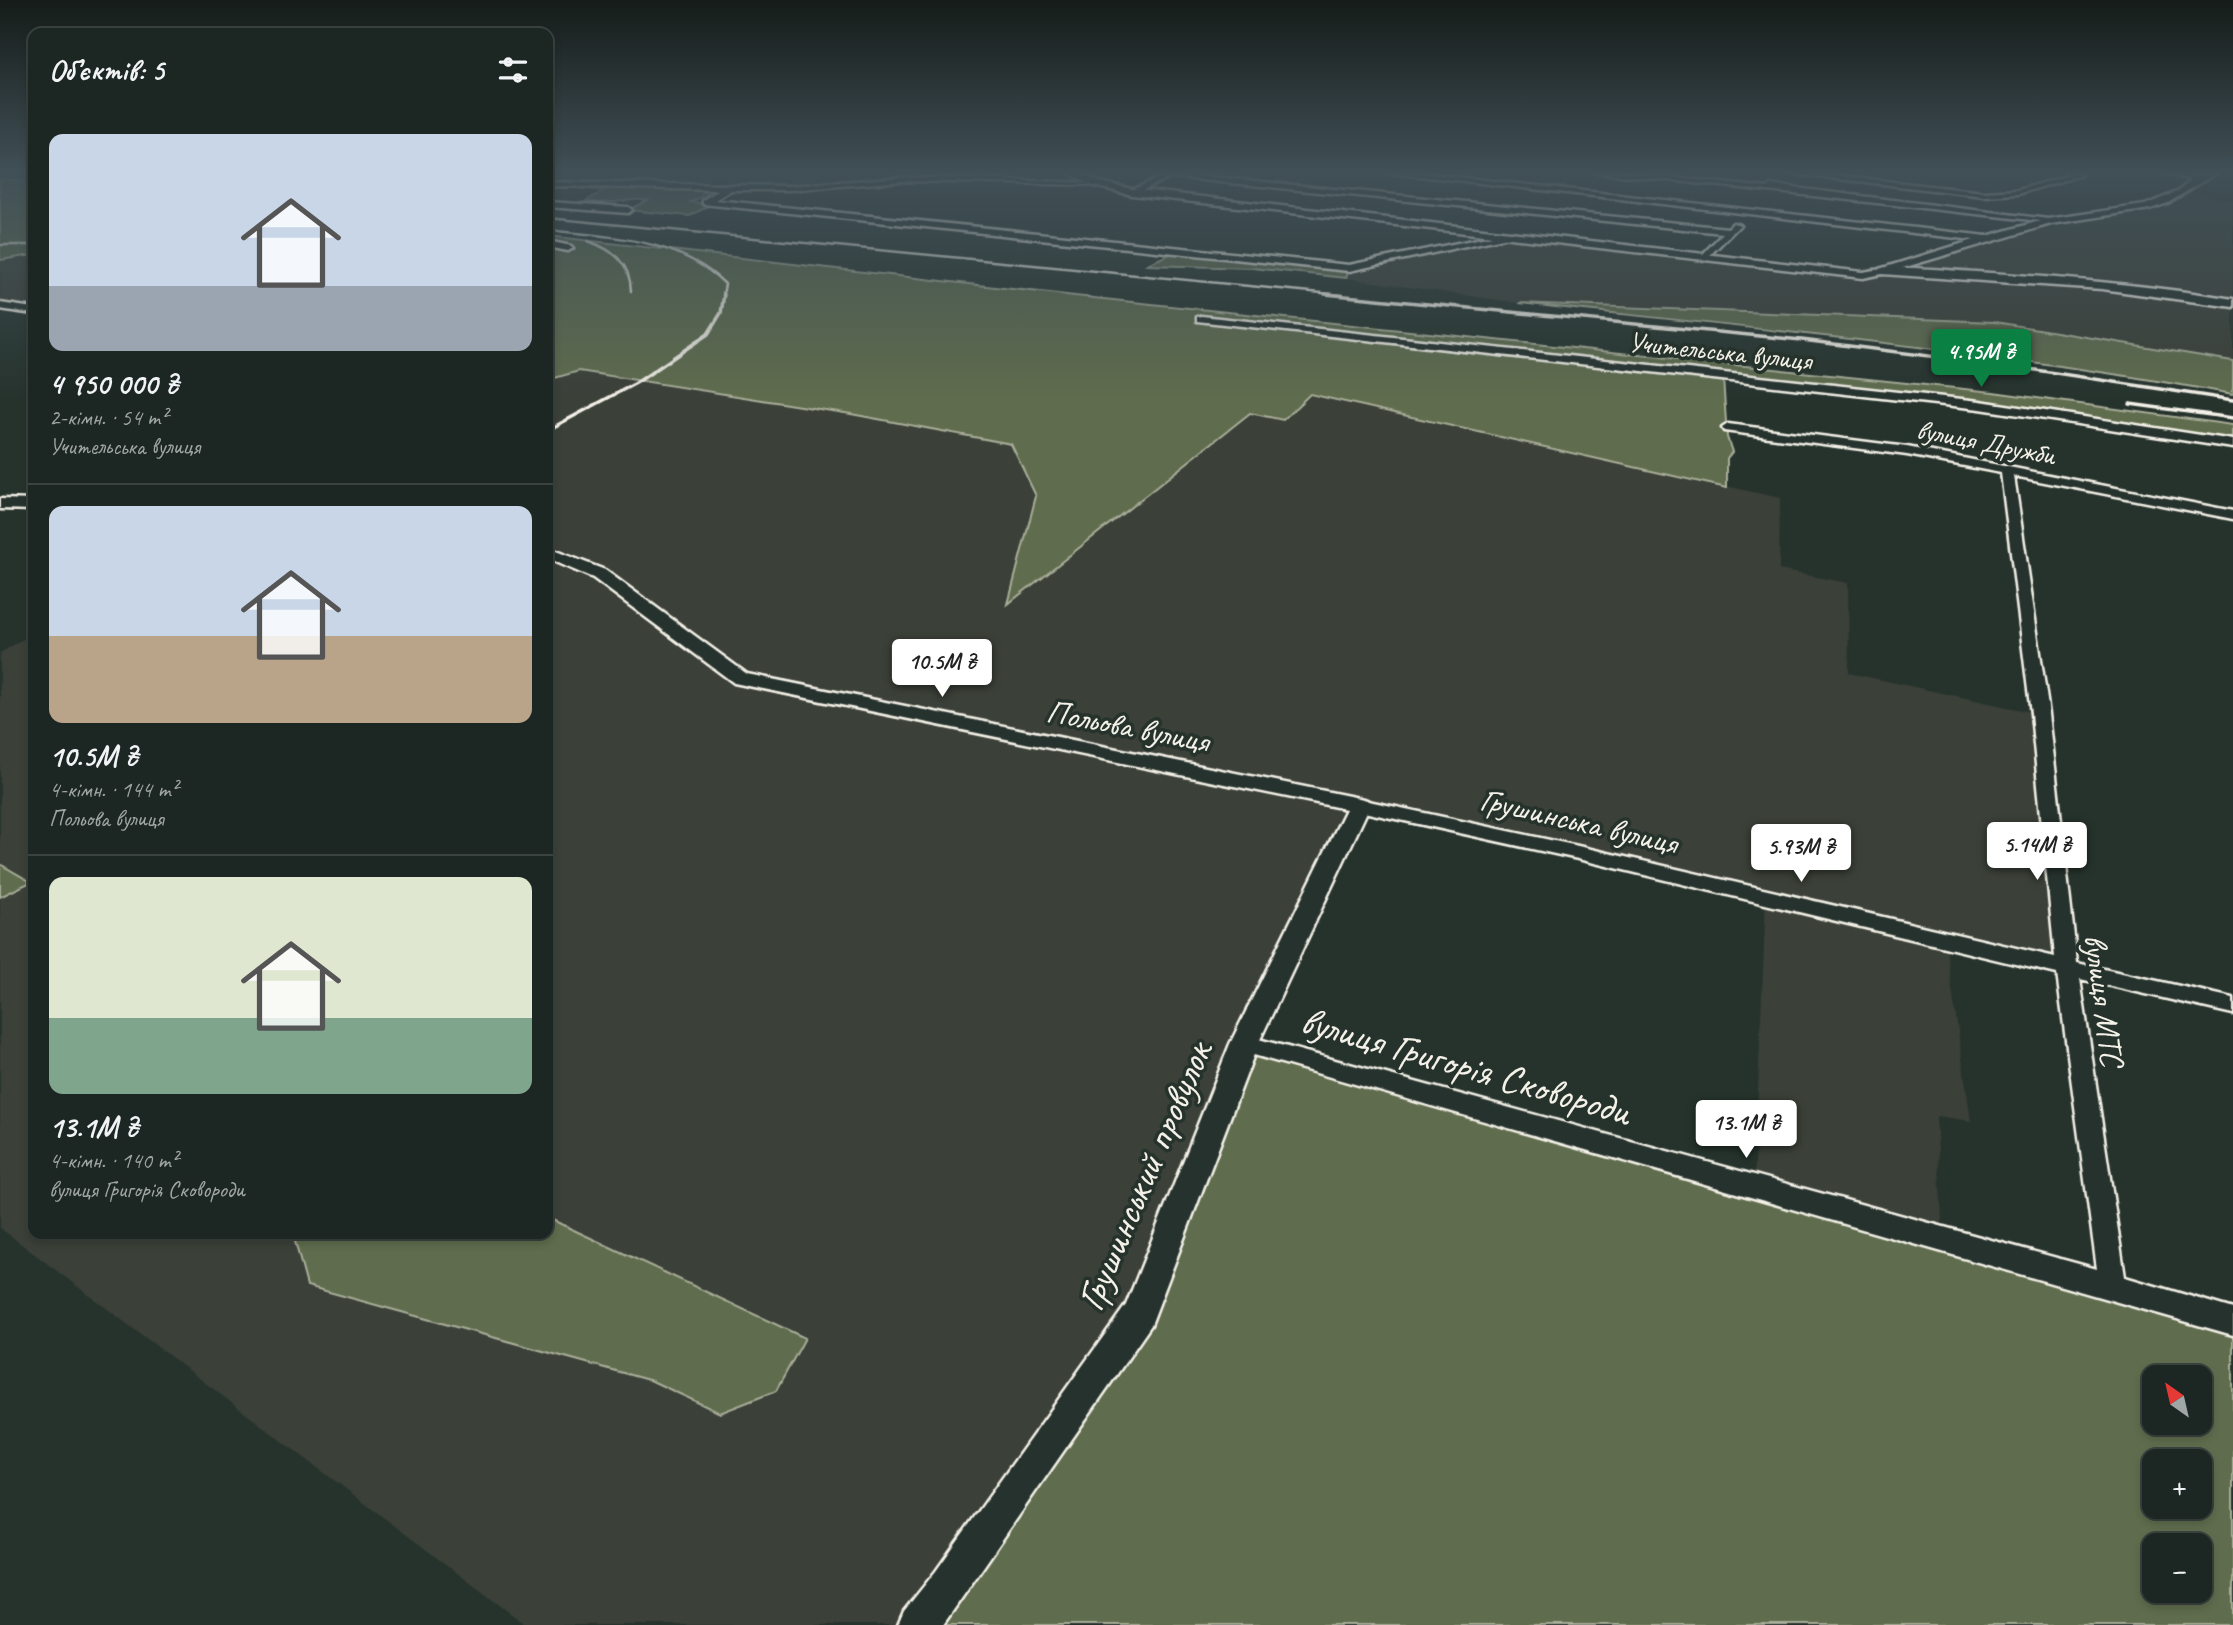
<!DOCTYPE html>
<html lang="uk">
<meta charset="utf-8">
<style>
:root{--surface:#1c2622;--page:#252e2a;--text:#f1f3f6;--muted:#a0a5a5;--line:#3a4340;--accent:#0b8043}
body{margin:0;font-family:Caveat,sans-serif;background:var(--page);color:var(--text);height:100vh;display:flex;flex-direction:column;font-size:26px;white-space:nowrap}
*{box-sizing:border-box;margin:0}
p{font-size:23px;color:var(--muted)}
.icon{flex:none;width:38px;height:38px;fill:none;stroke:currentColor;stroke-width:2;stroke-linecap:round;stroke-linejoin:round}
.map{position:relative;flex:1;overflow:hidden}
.details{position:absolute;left:28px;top:28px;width:525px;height:1211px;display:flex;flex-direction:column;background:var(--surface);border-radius:14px;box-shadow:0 4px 10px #0003,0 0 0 2px var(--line)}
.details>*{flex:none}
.needle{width:46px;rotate:326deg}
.tools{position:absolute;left:2142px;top:1365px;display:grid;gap:14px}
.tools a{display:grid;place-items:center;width:70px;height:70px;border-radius:14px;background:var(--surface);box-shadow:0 4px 10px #0003,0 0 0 2px var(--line);font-size:35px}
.price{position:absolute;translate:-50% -60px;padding:0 16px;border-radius:7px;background:#fff;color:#222;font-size:23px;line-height:46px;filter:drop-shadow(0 2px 4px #0008)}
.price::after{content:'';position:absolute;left:50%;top:42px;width:21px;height:16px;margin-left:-10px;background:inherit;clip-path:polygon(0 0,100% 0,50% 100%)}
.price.current{background:var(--accent);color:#fff}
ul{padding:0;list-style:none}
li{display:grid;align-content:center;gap:14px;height:371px;padding:0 21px}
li+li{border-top:2px solid var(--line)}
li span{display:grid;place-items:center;height:217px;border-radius:14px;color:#555}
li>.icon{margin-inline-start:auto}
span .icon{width:126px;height:126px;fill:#fffc;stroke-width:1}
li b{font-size:30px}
h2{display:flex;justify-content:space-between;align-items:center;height:84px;padding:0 21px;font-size:30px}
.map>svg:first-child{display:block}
</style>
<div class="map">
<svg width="2233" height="1625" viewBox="0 0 2233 1625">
<rect width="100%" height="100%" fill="#26332d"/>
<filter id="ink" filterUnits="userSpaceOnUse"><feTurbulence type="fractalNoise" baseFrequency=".0143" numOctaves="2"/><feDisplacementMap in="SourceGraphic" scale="14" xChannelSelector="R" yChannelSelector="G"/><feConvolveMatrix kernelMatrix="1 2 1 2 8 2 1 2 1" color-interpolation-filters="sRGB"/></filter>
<g filter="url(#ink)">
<!-- built -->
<path fill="#3a4038" d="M2186,191L2233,201V361L1995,322L1519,303L1346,278L1349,268L1512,235L1863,275L2053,220L2145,209Z
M33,255V303L16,309L0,306V260Z
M578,371L851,414L1012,444L1036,496L1009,603L1250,413L1283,420L1310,394L1780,498L1779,570L1848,583L1849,673L2040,714L2067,969L1945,941L1971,1121L1936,1116L1943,1239L1754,1186L1766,897L1359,805L1139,1314L918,1625H526L0,1228V653L33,633V1234H548V380Z"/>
<!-- green -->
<path fill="#5f6c4d" stroke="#aaae9a" stroke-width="2" fill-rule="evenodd" d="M0,179L33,182V255L0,260Z
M578,188H676L704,192L707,194L691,202L712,204L690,216L628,210L648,200C626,198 609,206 586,201L603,191Z
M548,236L1075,296L1993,392L2233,425V444L2157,429L1723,378L1727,437L1732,452L1727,458V488L1310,394L1283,420L1250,413L1008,604L1036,496L1011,444L851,414L579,371L548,380Z
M1175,252L1349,268L1346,278L1252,268L1145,265Z
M1519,303L1995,322L2233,361V394C1997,351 1758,329 1519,303Z
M0,864L31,882L0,897Z
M1244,1044L2233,1320V1625H918L1139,1314ZM2154,1377H2200V1423H2154ZM2154,1461H2200V1507H2154ZM2154,1545H2200V1591H2154Z
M548,1218L805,1338L776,1391L720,1413L652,1381L307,1286L293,1234H548Z"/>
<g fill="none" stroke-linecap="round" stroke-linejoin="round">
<defs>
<path id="minor" d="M1161,172H1169L1170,177L1135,194L1128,192L1162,176Z
M1385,172H1413L1987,236L2040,221L1594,172H1622L1768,188L1771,185L2048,219L2145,205L2179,191L2191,180L2162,172L2196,176L2218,172L2168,203L2150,209L2051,224L1882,274L1879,269L1974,240Z
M1806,172L1984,192L2018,190L2069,175L2066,172L2081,175L2018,194L1984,196L1787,173Z
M1175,173L1728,228L1733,223L1740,225L1705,260L1700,257L1723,233L1172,177Z
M903,177L1097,183L1093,185L903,181L789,190H731L715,200L1349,265L1512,232L1517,235L1349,271L703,204V200L719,190L548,186V182L789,186Z
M548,202L628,207L632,210L628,213L548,207Z
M548,241L571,246L573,248L568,251L548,247Z
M0,303L33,308V314L0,309Z
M1201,316L1980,401L2233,440V448L1980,409L1197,321V317Z
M1728,424L1907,447L2233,511V519L2014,476L2049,714L2077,963L2233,998V1014L2080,979L2125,1277L2233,1309V1335L1236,1050L1232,1044L1236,1038L1244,1035L2097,1269L2057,974L1578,859L1359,811L1349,805L1359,799L1578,846L2055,957L2031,714L2001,473L1907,455L1724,431L1722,428Z"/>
<path id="major" d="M1068,172H1080L1096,181L1132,189L1863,272C1899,264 1939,270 1976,272C2062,278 2148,285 2233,299V307L2102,289L1882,274L1863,278L1132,195L1090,185Z
M0,499L33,500V510L0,509Z
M548,548L605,570L747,674L1359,798L1367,800L1370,805L1258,1044L1151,1325L943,1625H898L904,1611L936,1571L1126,1305L1230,1044L1346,809L734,683L593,578L548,559Z"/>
</defs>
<!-- minor casing -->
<use href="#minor" stroke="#f4f1e8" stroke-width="5"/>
<!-- major casing -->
<use href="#major" stroke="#f4f1e8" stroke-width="5"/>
<!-- minor -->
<use href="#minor" fill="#26332d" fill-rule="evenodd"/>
<!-- major -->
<use href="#major" fill="#26332d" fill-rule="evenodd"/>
<!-- rail-far1 -->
<path stroke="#f4f1e8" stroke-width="2.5" d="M21,172L33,173
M548,218L1343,295
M548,230C610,237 678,238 725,284L723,295
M588,241C613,250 630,262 631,291
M0,245H33"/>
<!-- rail -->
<path stroke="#f4f1e8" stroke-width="3.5" d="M1325,294L1802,340L2016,367L2233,400
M2130,404L2233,418
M548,430L636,383L708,334L721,313L724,294"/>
</g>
</g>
<!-- sky -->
<linearGradient id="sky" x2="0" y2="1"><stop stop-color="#151c19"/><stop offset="0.43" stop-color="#415057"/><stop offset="1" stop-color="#415057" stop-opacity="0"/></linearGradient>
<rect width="2233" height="400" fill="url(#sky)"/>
<g text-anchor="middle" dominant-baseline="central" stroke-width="7" stroke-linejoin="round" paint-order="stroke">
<!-- far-street labels -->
<g font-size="28" fill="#f4f1e8" stroke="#26332d">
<text transform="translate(1720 351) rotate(6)">Учительська вулиця</text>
<text transform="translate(1986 442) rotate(11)">вулиця Дружби</text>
</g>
<!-- street labels -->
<g font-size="33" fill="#f4f1e8" stroke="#26332d">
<text transform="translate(1128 726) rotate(11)">Польова вулиця</text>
<text transform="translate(1579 821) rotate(13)">Грушинська вулиця</text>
<text transform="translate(2104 1000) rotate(82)">вулиця МТС</text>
</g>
<!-- near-street labels -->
<g font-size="40" fill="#f4f1e8" stroke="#26332d">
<text transform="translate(1466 1066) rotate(16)">вулиця Григорія Сковороди</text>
<text transform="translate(1144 1176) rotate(-67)">Грушинський провулок</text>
</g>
</g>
</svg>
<div class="tools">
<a><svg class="needle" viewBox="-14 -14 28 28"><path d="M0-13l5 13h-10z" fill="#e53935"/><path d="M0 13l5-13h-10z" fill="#a0a5a5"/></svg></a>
<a>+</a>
<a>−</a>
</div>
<b class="price current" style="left:1981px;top:389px">4.95M ₴</b>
<b class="price" style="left:942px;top:699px">10.5M ₴</b>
<b class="price" style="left:2037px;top:882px">5.14M ₴</b>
<b class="price" style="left:1801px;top:884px">5.93M ₴</b>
<b class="price" style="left:1746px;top:1160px">13.1M ₴</b>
<section class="details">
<h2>Об’єктів: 5<svg class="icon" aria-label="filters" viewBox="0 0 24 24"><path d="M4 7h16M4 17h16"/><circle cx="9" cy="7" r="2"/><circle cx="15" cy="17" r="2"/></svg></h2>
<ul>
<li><span style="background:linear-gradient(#c9d6e8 70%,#9aa5b1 0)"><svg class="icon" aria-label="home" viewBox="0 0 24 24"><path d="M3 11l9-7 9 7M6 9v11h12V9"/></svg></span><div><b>4 950 000 ₴</b><p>2-кімн. · 54 m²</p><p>Учительська вулиця</p></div></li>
<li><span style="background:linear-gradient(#c9d6e8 60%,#b9a48a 0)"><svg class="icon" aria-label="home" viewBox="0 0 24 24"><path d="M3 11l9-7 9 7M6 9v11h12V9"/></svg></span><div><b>10.5M ₴</b><p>4-кімн. · 144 m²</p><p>Польова вулиця</p></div></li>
<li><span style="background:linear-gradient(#dfe7d0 65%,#7fa58c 0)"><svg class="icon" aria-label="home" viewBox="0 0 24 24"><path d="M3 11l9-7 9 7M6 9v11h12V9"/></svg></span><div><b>13.1M ₴</b><p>4-кімн. · 140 m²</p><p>вулиця Григорія Сковороди</p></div></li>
</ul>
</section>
</div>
